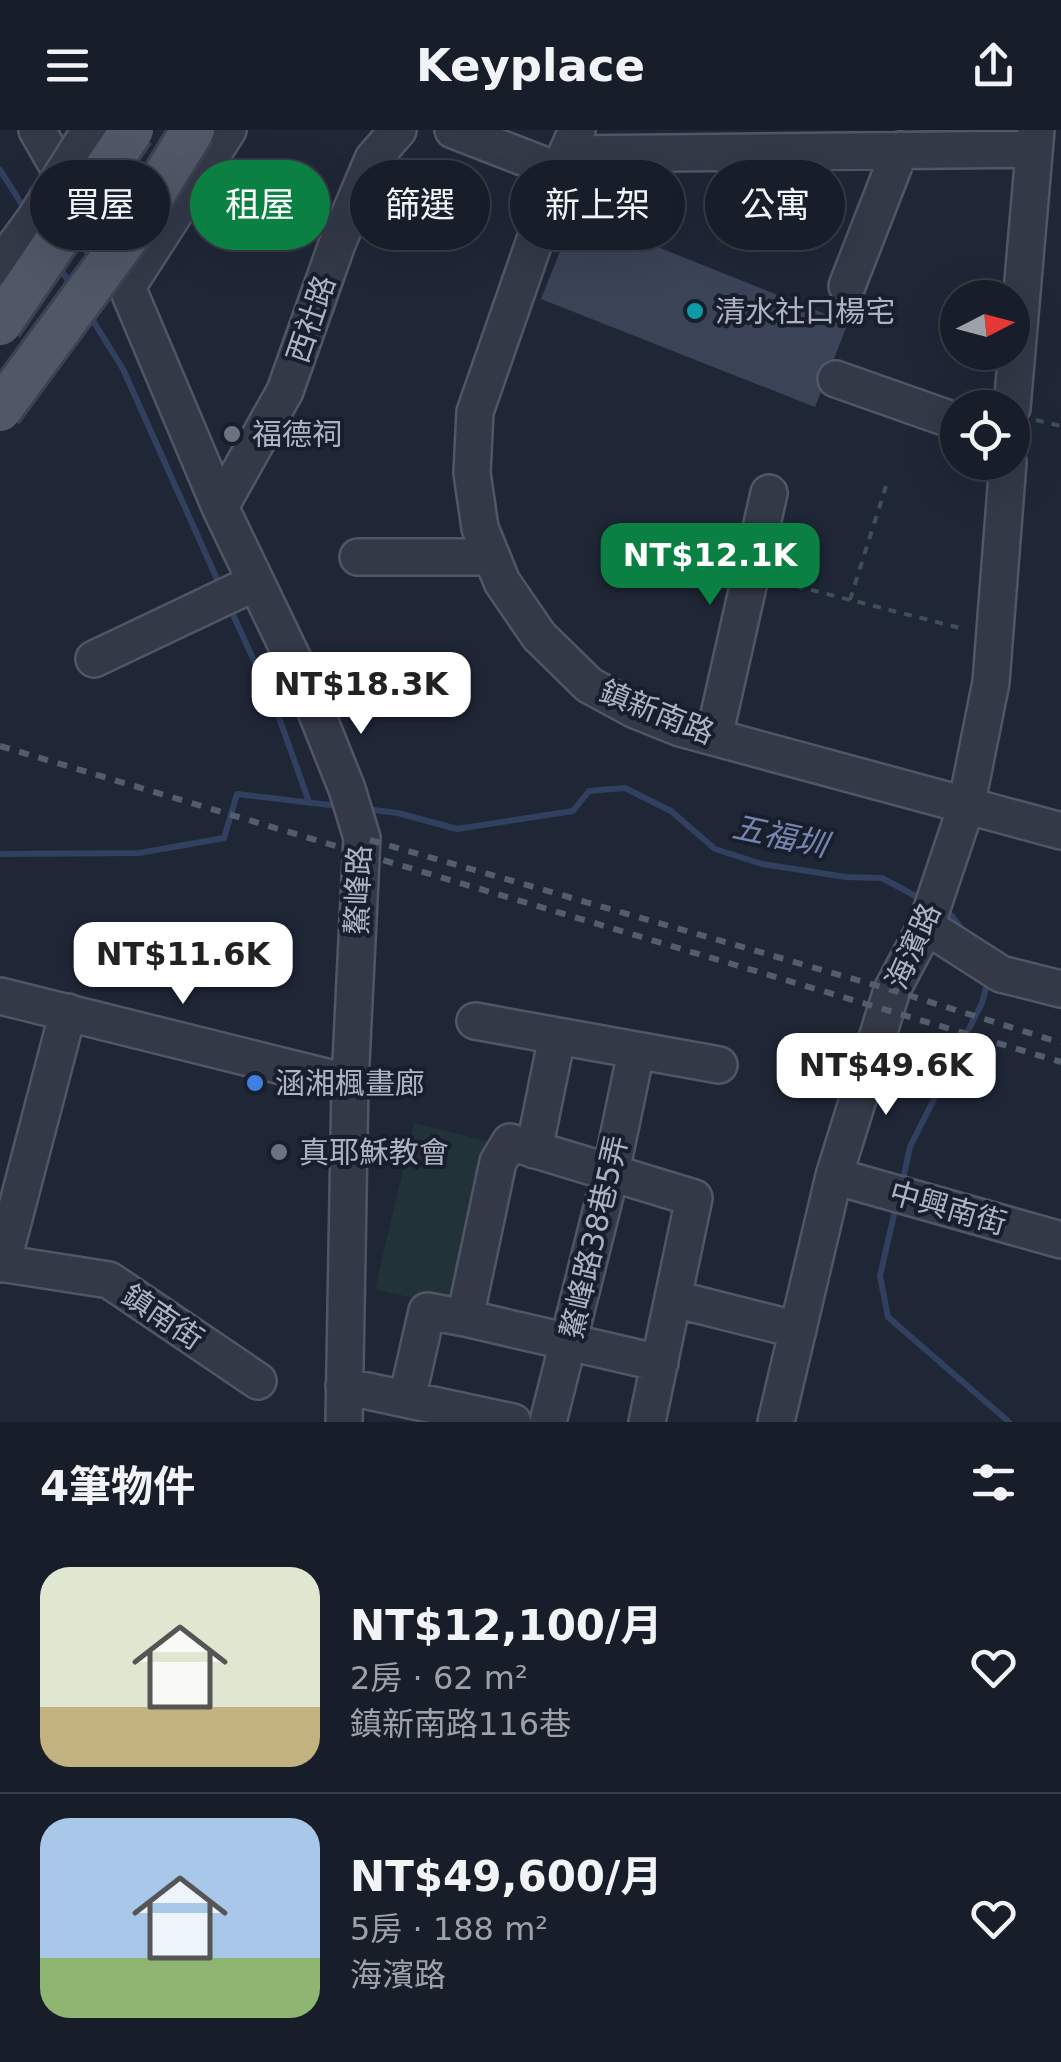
<!DOCTYPE html>
<html lang="zh-TW">
<meta charset="utf-8">
<style>
:root{--surface:#171d29;--page:#202631;--text:#f1f3f6;--muted:#9ea2a8;--line:#363b46;--accent:#0b8043}
body{margin:0;font-family:"DejaVu Sans","Noto Sans TC",sans-serif;background:var(--page);color:var(--text);height:100vh;display:flex;flex-direction:column;font-size:38px;white-space:nowrap}
*{box-sizing:border-box;margin:0}
p{font-size:32px;color:var(--muted)}
.icon{flex:none;width:55px;height:55px;fill:none;stroke:currentColor;stroke-width:2;stroke-linecap:round;stroke-linejoin:round}
.map{position:relative;height:1292px;overflow:hidden}
.drawer{display:flex;flex-direction:column;background:var(--surface);flex:1}
.drawer>*{flex:none}
.banner{position:absolute;left:30px;top:30px;width:1002px;height:90px;display:flex;gap:20px}
.needle{width:65px;rotate:84deg}
.tools{position:absolute;left:940px;top:150px;display:grid;gap:20px}
.tools a{display:grid;place-items:center;width:90px;height:90px;border-radius:50%;background:var(--surface);box-shadow:0 10px 40px #0002,0 0 0 2px var(--line);font-size:50px}
.price{position:absolute;translate:-50% -85px;padding:0 22px;border-radius:20px;background:#fff;color:#222;font-size:32px;line-height:65px;filter:drop-shadow(0 2px 5px #0008)}
.price::after{content:'';position:absolute;left:50%;top:60px;width:30px;height:22px;margin-left:-15px;background:inherit;clip-path:polygon(0 0,100% 0,50% 100%)}
.price.active{background:var(--accent);color:#fff}
ul{padding:0;list-style:none}
li{display:flex;align-items:center;gap:30px;height:250px;padding:0 40px}
li+li{border-top:2px solid var(--line)}
li span{display:grid;place-items:center;flex:none;width:280px;height:200px;border-radius:30px;color:#555}
li>.icon{margin-inline-start:auto}
span .icon{width:120px;height:120px;fill:#fffc;stroke-width:1}
li b{font-size:42px}
h2{display:flex;justify-content:space-between;align-items:center;height:120px;padding:0 40px;font-size:42px}
.pill{padding:0 35px;border-radius:45px;background:var(--surface);box-shadow:0 10px 40px #0002,0 0 0 2px var(--line);font-size:35px;line-height:90px}
.pill.active{background:var(--accent);color:#fff}
header{display:flex;justify-content:space-between;align-items:center;height:130px;padding:0 40px;background:var(--surface);font-size:45px;font-weight:700}
.map>svg:first-child{display:block}
</style>
<header><svg class="icon" aria-label="menu" viewBox="0 0 24 24"><path d="M4 6h16M4 12h16M4 18h16"/></svg>Keyplace<svg class="icon" aria-label="share" viewBox="0 0 24 24"><path d="M12 15V3M7 8l5-5 5 5M5 13v7h14v-7"/></svg></header>
<div class="map">
<svg width="1061" height="1292" viewBox="0 0 1061 1292">
<rect width="100%" height="100%" fill="#1f2737"/>
<!-- green -->
<path fill="#213338" d="M414,993L494,1013L459,1179L375,1159Z"/>
<g fill="none" stroke-linecap="round" stroke-linejoin="round">
<!-- stream -->
<path stroke="#32405f" stroke-width="6" d="M0,40L26,81
M58,135L73,158
M90,186L123,239L221,458
M230,478L276,579L309,672
M365,679L398,683L457,699L573,681L589,661L625,658L671,681L715,719L762,734L846,747L882,748L921,769
M0,724L139,723L224,708L237,664L338,676
M941,780L952,786L964,802
M902,1054L910,1017L982,873L988,850
M896,1076L880,1146L888,1187L1009,1292"/>
</g>
<!-- building -->
<path fill="#3b4457" d="M575,84L848,193L815,277L541,169Z"/>
<g fill="none" stroke-linecap="round" stroke-linejoin="round">
<defs>
<path id="minor" d="M37,0L127,157L220,377L305,554L347,659L362,708L350,953L344,1292
M453,0L559,41
M577,0L559,41L475,282L472,343L480,398L502,452L539,506L589,555L635,580L680,598L1061,701
M567,24L1034,19
M847,156L900,20
M127,157L228,0
M836,249L958,292
M1012,278L1036,0
M220,377L285,261L337,114L373,29L398,0
M358,427H492
M94,529L256,452
M714,607L769,363
M926,796L1001,844L1061,859
M0,866L350,953
M475,891L719,935
M534,1020L557,907
M834,1046L1061,1110
M0,1133L109,1150L258,1251
M2,1134L68,882
M675,1169L798,1200
M465,1188L660,1233
M344,1256L513,1292
M407,1269L427,1181L465,1188L498,1032L510,1012L694,1068L647,1292
M548,1292L611,1042L636,922
M776,1292L834,1046L892,860L926,796L966,677L991,552L1008,332"/>
</defs>
<!-- minor casing -->
<use href="#minor" stroke="#505665" stroke-width="40"/>
<!-- path -->
<path stroke="#3f5055" stroke-width="4" stroke-dasharray="8 8" stroke-linecap="butt" d="M1036,290L1061,296
M780,452L964,499
M850,470L886,356
M334,554H456"/>
<!-- minor -->
<use href="#minor" stroke="#333947" stroke-width="35"/>
<!-- rail -->
<path stroke="#545c6f" stroke-width="6" stroke-dasharray="10 10" stroke-linecap="butt" d="M0,616L1061,932
M370,710L892,860L1061,913"/>
<defs>
<path id="minor-bridge" d="M0,136L34,90L90,0"/>
<path id="major-bridge" d="M0,194L132,0
M0,280L125,110L193,0"/>
</defs>
<!-- minor-bridge casing -->
<use href="#minor-bridge" stroke="#505665" stroke-width="40" stroke-linecap="butt"/>
<!-- major-bridge casing -->
<use href="#major-bridge" stroke="#3c4251" stroke-width="48" stroke-linecap="butt"/>
<!-- minor-bridge -->
<use href="#minor-bridge" stroke="#333947" stroke-width="35"/>
<!-- major-bridge -->
<use href="#major-bridge" stroke="#505868" stroke-width="42"/>
</g>
<!-- markers -->
<circle fill="#0f9aa8" stroke="#181e2c" stroke-width="4" cx="695" cy="181" r="10"/>
<g fill="#6b7280" stroke="#181e2c" stroke-width="4">
<circle cx="232" cy="304" r="10"/>
<circle cx="279" cy="1022" r="10"/>
</g>
<circle fill="#3f7fe0" stroke="#181e2c" stroke-width="4" cx="255" cy="953" r="10"/>
<g text-anchor="middle" dominant-baseline="central" stroke-width="8" stroke-linejoin="round" paint-order="stroke">
<!-- poi labels -->
<g font-size="30" fill="#adb3c4" stroke="#181e2c" text-anchor="start">
<text x="715" y="181">清水社口楊宅</text>
<text x="252" y="304">福德祠</text>
<text x="275" y="953">涵湘楓畫廊</text>
<text x="299" y="1022">真耶穌教會</text>
</g>
<!-- street labels -->
<g font-size="30" fill="#adb3c4" stroke="#181e2c">
<text transform="translate(311 189) rotate(-71)">西社路</text>
<text transform="translate(657 582) rotate(22)">鎮新南路</text>
<text transform="translate(358 760) rotate(-88)">鰲峰路</text>
<text transform="translate(913 816) rotate(-66)">海濱路</text>
<text transform="translate(948 1078) rotate(16)">中興南街</text>
<text transform="translate(594 1107) rotate(-77)">鰲峰路38巷5弄</text>
<text transform="translate(163 1187) rotate(34)">鎮南街</text>
</g>
<!-- water labels -->
<g font-size="32" font-style="italic" fill="#7486ad" stroke="#181e2c">
<text transform="translate(780 706) rotate(12)">五福圳</text>
</g>
</g>
</svg>
<div class="tools">
<a><svg class="needle" viewBox="-14 -14 28 28"><path d="M0-13l5 13h-10z" fill="#e53935"/><path d="M0 13l5-13h-10z" fill="#9ea2a8"/></svg></a>
<a><svg class="icon" aria-label="locate" viewBox="0 0 24 24"><circle cx="12" cy="12" r="6"/><path d="M12 2v4M12 18v4M2 12h4M18 12h4"/></svg></a>
</div>
<b class="price active" style="left:710px;top:478px">NT$12.1K</b>
<b class="price" style="left:361px;top:607px">NT$18.3K</b>
<b class="price" style="left:183px;top:877px">NT$11.6K</b>
<b class="price" style="left:886px;top:988px">NT$49.6K</b>
<div class="banner">
<a class="pill">買屋</a>
<a class="pill active">租屋</a>
<a class="pill">篩選</a>
<a class="pill">新上架</a>
<a class="pill">公寓</a>
</div>
</div>
<section class="drawer">
<h2>4筆物件<svg class="icon" aria-label="filters" viewBox="0 0 24 24"><path d="M4 7h16M4 17h16"/><circle cx="9" cy="7" r="2"/><circle cx="15" cy="17" r="2"/></svg></h2>
<ul>
<li><span style="background:linear-gradient(#dfe7d0 70%,#c2b280 0)"><svg class="icon" aria-label="home" viewBox="0 0 24 24"><path d="M3 11l9-7 9 7M6 9v11h12V9"/></svg></span><div><b>NT$12,100/月</b><p>2房 · 62 m²</p><p>鎮新南路116巷</p></div><svg class="icon" aria-label="heart" viewBox="0 0 24 24"><path d="M12 20l-8-8c-3-5 5-10 8-4 3-6 11-1 8 4z"/></svg></li>
<li><span style="background:linear-gradient(#a9c7e8 70%,#8fb573 0)"><svg class="icon" aria-label="home" viewBox="0 0 24 24"><path d="M3 11l9-7 9 7M6 9v11h12V9"/></svg></span><div><b>NT$49,600/月</b><p>5房 · 188 m²</p><p>海濱路</p></div><svg class="icon" aria-label="heart" viewBox="0 0 24 24"><path d="M12 20l-8-8c-3-5 5-10 8-4 3-6 11-1 8 4z"/></svg></li>
</ul>
</section>
